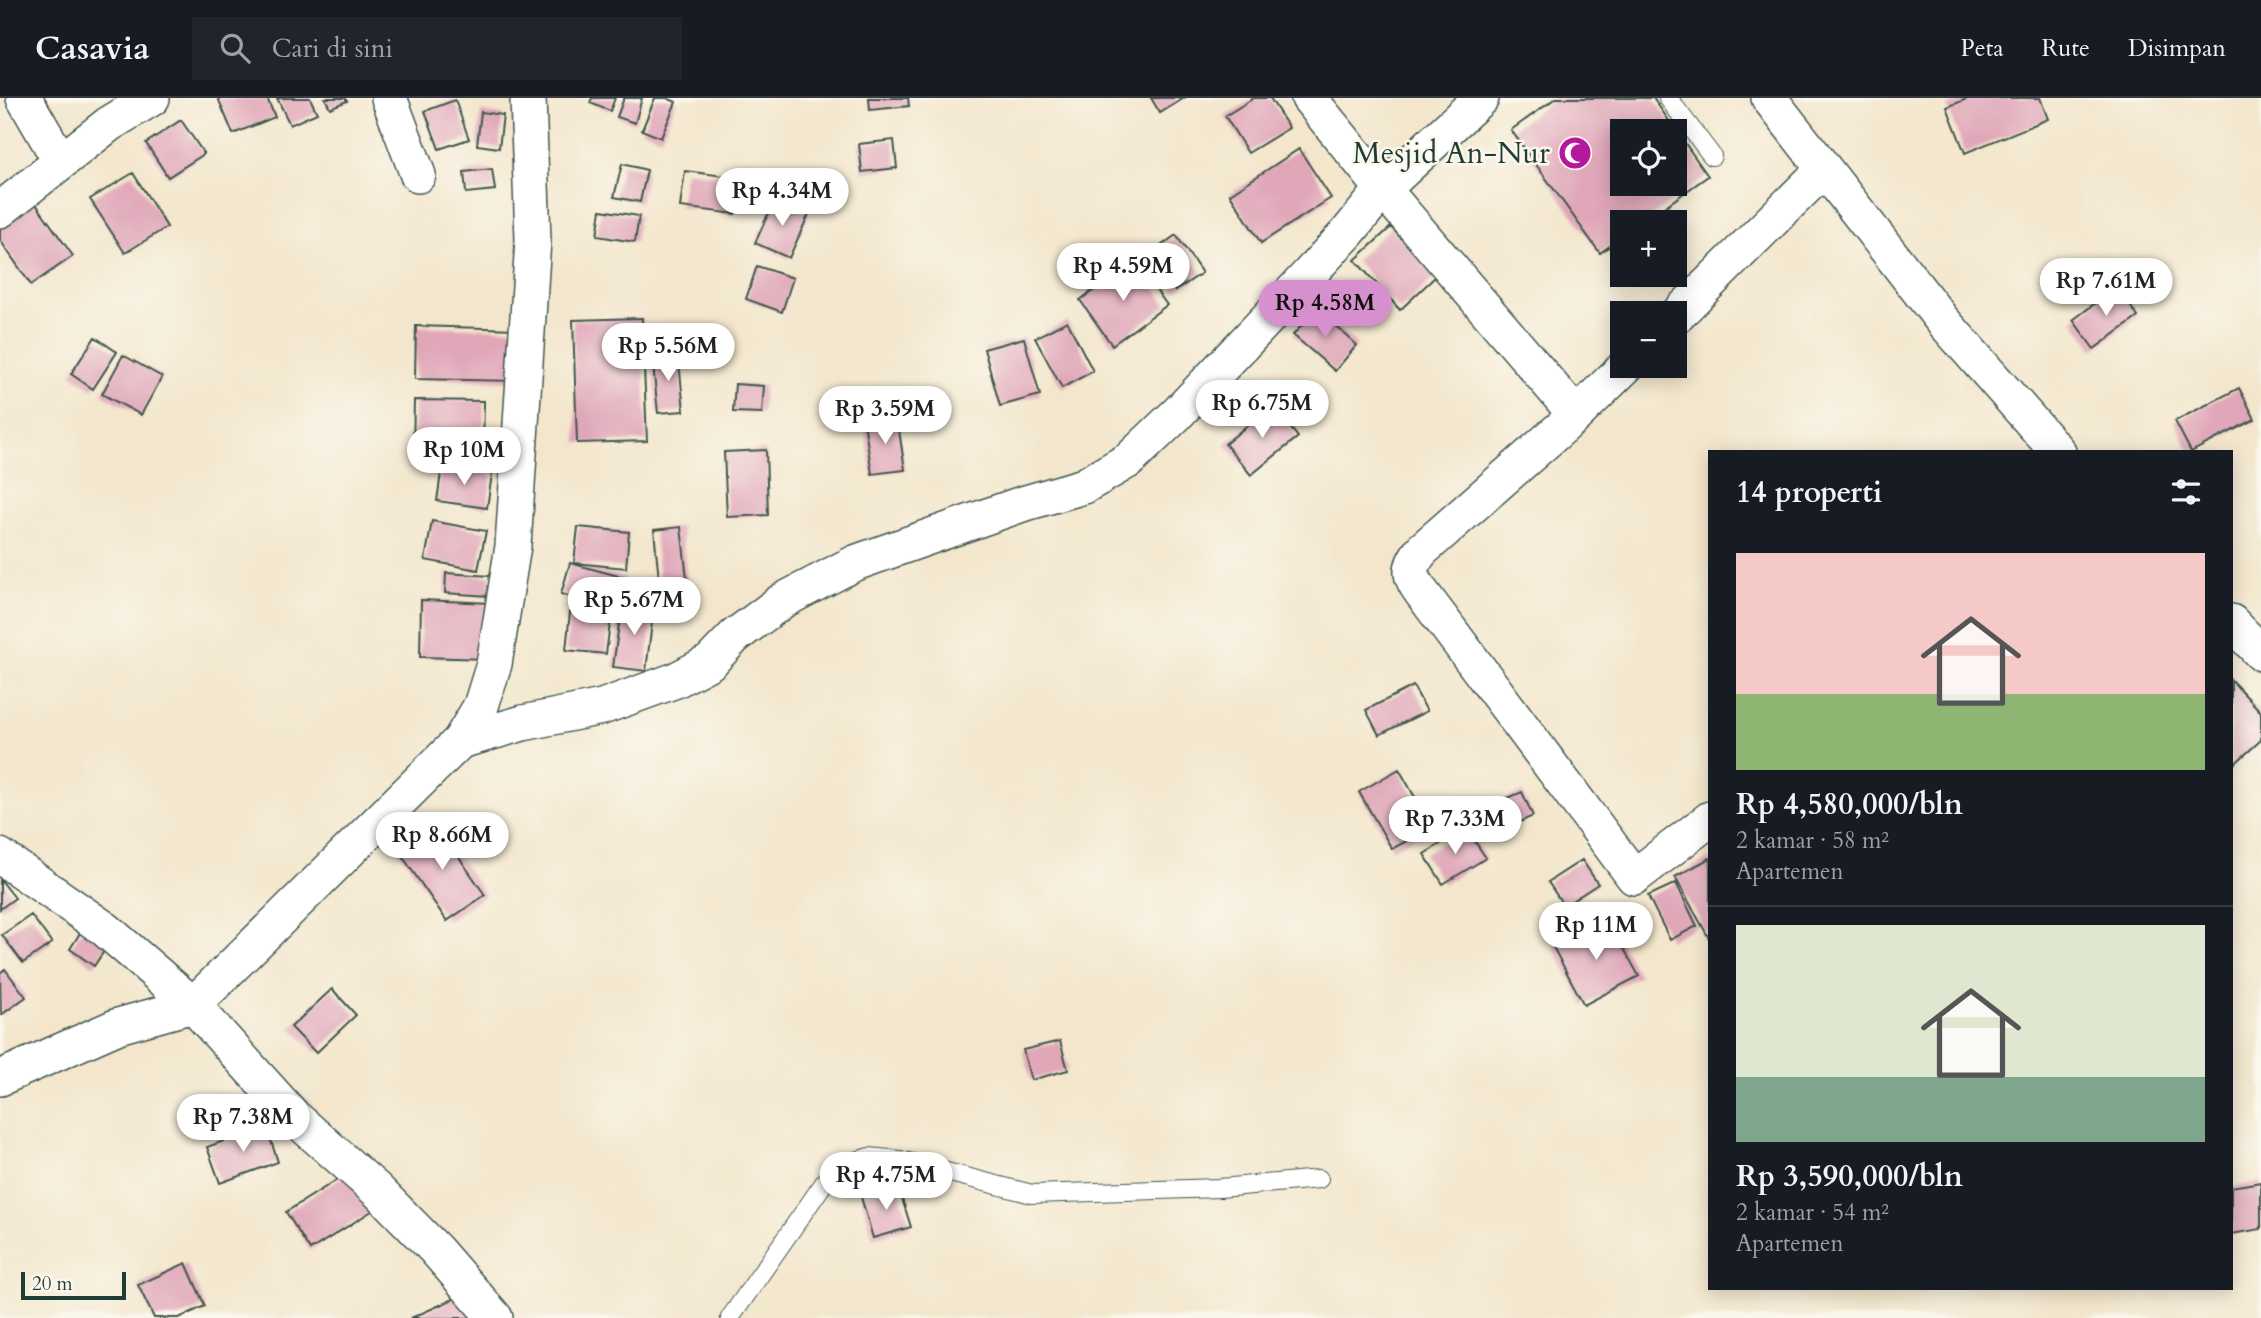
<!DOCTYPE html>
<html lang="id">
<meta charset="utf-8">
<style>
:root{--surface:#171b24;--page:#20242c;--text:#f1f3f6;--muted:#9ea1a6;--line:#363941;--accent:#d690ce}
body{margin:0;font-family:Cardo,serif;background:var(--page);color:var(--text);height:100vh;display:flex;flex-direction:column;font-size:26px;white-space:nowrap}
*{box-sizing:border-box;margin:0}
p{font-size:23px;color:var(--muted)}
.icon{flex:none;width:38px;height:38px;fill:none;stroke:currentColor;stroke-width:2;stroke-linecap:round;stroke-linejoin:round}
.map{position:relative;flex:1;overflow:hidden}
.sheet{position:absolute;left:1708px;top:352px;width:525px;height:840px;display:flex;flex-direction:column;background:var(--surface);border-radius:0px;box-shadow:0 4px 18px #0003}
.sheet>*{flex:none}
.controls{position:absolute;left:1610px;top:21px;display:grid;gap:14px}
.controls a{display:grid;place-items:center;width:77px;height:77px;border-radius:0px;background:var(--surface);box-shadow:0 4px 18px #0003;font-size:35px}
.scale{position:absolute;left:21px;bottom:18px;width:105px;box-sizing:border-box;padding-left:7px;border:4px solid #1f3d34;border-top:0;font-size:19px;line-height:24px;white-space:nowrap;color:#1f3d34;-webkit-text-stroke:5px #fbf7ec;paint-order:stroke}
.price{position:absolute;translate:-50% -60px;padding:0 16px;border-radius:24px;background:#fff;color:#222;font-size:23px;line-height:46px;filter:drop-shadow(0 2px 4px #0008)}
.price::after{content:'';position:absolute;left:50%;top:42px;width:21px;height:16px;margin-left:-10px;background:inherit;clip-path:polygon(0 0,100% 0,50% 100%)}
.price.on{background:var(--accent);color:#111}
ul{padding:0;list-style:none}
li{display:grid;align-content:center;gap:14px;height:371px;padding:0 28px}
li+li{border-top:2px solid var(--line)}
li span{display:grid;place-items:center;height:217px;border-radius:0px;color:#555}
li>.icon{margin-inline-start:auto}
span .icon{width:126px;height:126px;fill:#fffc;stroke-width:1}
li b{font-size:30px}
h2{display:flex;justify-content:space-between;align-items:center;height:84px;padding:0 28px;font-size:30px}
header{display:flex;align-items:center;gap:42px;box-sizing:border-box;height:98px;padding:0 35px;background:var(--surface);border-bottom:2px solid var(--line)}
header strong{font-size:33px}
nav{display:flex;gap:38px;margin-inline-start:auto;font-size:24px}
.search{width:490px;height:63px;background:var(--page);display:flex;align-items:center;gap:18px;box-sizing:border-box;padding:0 24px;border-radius:0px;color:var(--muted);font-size:26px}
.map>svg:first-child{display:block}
</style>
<header>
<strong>Casavia</strong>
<div class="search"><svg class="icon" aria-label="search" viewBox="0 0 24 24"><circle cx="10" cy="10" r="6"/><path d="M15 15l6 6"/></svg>Cari di sini</div>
<nav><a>Peta</a><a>Rute</a><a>Disimpan</a></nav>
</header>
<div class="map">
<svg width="2261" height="1220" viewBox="0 0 2261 1220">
<rect width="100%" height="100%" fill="#fbf7ec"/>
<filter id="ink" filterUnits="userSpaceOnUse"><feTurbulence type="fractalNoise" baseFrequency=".0143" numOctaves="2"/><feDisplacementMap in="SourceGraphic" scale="14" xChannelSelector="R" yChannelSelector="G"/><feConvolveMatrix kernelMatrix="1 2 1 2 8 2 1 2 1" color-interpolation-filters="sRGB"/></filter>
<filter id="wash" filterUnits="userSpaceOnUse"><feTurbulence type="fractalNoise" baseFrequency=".00686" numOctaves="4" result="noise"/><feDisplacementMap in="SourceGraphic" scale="28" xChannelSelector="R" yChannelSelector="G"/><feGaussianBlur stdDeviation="1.57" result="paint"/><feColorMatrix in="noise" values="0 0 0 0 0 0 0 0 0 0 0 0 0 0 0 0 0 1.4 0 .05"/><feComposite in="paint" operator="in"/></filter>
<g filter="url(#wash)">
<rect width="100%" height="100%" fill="#f3e6cc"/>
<g id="blocks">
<!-- building -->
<path fill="#e0a7b9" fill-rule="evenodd" d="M218,0H267L275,19L233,36Z
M277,0H310L317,15L290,27Z
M325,0H345L347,3L330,10Z
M592,0H615L610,13L590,5Z
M624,0H642L635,25L617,19Z
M655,0H667L676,4L661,40L642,32Z
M869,0H908L909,8L870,12Z
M1151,0H1184L1160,15Z
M1254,0H1270L1289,30L1248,55L1225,18Z
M1556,0H1653L1708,78L1643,124H1622V139L1600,155L1511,32ZM1622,33H1675V86H1622Z
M1969,0H2040L2048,21L1965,55L1947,9Z
M455,2L469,41L439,51L425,13Z
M481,14L503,17L499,50L477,47Z
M181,22L204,56L168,79L146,45Z
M894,42L897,70L862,74L859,46Z
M1299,51L1331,100L1261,145L1230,96Z
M622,66L647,72L640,104L614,99Z
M492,71L495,92L466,95L464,74Z
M685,73L740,80L735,116L680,109Z
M133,75L167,129L125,155L90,101Z
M31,99L73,158L31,187L0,142V121Z
M775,101L809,116L789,160L755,145Z
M601,112L639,118L635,144L597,138Z
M1391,129L1436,178L1400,212L1355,162Z
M1176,137L1202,175L1175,193L1150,156Z
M1135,163L1167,207L1112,247L1080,202Z
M757,168L793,180L782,214L746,201Z
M2117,189L2138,219L2094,251L2073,222Z
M1317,211L1357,247L1335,273L1293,237Z
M642,220L647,343L577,345L573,222Z
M1067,223L1093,273L1062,290L1035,240Z
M416,228L519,231L517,283L415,281Z
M95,239L117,254L93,291L71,276Z
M1024,240L1040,297L1000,308L984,251Z
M678,254L684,313L658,315L652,257Z
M123,257L162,279L141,317L102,296Z
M735,286L764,288L762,315L733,314Z
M2239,290L2255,321L2191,354L2175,323Z
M414,302L484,303L483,354L413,353Z
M1272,307L1298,339L1251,377L1225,346Z
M897,319L905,372L872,376L864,324Z
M766,352L768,417L727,419L724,354Z
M442,368L492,376L487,410L437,403Z
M432,423L486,433L478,472L425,462Z
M578,429L629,434L626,470L574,465Z
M681,429L689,498L661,501L654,432Z
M570,465L626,480L617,511L561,496Z
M446,475L490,478L489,498L445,495Z
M421,502L491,505L489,561L420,559Z
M622,504L654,508L646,573L613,569Z
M570,514L611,518L606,556L566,552Z
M2231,582L2261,614V642L2231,669Z
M1413,588L1427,613L1379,637L1366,612Z
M1399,671L1432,729L1392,751L1359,694Z
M1522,694L1533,718L1502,732L1491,707Z
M436,726L485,797L447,823L398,752Z
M1466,730L1486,760L1443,786L1424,756Z
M1710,760V842L1675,779Z
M1582,762L1598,786L1564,808L1548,784Z
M0,781L15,800L0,811Z
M1676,785L1697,828L1670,842L1648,798Z
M31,817L52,845L23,865L2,837Z
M1607,820L1639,878L1584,907L1553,849Z
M85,827L110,844L94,868L70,851Z
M5,871L26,899L1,917L0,875Z
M332,891L356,917L316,955L291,929Z
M1060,943L1068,972L1031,982L1023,952Z
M266,1028L278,1064L220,1085L207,1049Z
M351,1073L375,1111L310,1152L286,1114Z
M2261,1084V1131L2231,1136V1089Z
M898,1088L911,1129L873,1140L861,1099Z
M186,1165L205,1208L179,1220H154L138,1187Z
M467,1195L478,1220H411Z"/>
</g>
</g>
<g filter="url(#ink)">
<use href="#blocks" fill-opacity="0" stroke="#3f564b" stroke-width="2"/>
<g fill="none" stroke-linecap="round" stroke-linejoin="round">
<defs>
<path id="service" d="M1668,0L1712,58
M730,1220L824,1085L834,1074L848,1066L869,1059L900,1062L1032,1096L1220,1090L1319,1081"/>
<path id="minor" d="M24,0L61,64
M389,0L418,77
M1309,0L1383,91L1576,317
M1769,0L1942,222L2058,354
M0,112L109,26L152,0
M1675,219L1824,71
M1626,268L1576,317L1422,452C1408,470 1409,477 1422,495L1634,779L1710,721
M2231,524L2261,555
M460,643L523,625L602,609L676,582L710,564L735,538L782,503L855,465L1019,407L1084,388L1129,362L1177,316L1269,219L1349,133L1383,91L1481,0
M0,758L105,831L193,907L294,1019L378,1093L436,1152L495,1220
M0,980L118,928L193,907L460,643L481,608L494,566L513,448L533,142L528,0"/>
</defs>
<!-- service casing -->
<use href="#service" stroke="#3f564b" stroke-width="20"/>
<!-- minor casing -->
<use href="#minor" stroke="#3f564b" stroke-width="38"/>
<!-- service -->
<use href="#service" stroke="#fff" stroke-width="18"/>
<!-- minor -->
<use href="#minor" stroke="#fff" stroke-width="35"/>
</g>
</g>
<!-- icons -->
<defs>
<symbol id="mosque-disc" viewBox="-11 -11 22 22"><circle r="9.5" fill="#b5179e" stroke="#fbf7ec"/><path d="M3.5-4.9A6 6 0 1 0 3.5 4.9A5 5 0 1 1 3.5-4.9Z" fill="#fff"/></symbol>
</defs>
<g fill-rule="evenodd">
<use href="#mosque-disc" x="1556" y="36" width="38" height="38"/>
</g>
<g text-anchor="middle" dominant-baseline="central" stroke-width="5" stroke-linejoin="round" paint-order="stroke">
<!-- poi labels -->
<g font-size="30" fill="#1f3d34" stroke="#fbf7ec" text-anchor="end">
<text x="1550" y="55">Mesjid An-Nur</text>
</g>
</g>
</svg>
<div class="controls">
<a><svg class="icon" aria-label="locate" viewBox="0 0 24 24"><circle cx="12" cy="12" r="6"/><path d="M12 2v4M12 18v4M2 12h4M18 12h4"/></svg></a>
<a>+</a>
<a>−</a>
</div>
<div class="scale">20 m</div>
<b class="price" style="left:782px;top:130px">Rp 4.34M</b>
<b class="price" style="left:1123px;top:205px">Rp 4.59M</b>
<b class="price" style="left:2106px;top:220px">Rp 7.61M</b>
<b class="price on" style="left:1325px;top:242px">Rp 4.58M</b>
<b class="price" style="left:668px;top:285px">Rp 5.56M</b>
<b class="price" style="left:1262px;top:342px">Rp 6.75M</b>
<b class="price" style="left:885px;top:348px">Rp 3.59M</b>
<b class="price" style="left:464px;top:389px">Rp 10M</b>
<b class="price" style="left:634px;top:539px">Rp 5.67M</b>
<b class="price" style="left:1455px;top:758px">Rp 7.33M</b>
<b class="price" style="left:442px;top:774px">Rp 8.66M</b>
<b class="price" style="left:1596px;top:864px">Rp 11M</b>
<b class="price" style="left:243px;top:1056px">Rp 7.38M</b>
<b class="price" style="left:886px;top:1114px">Rp 4.75M</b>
<section class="sheet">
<h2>14 properti<svg class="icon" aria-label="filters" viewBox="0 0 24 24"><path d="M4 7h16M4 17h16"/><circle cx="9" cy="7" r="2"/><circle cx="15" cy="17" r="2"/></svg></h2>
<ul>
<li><span style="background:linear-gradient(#f6c9c9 65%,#8fb573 0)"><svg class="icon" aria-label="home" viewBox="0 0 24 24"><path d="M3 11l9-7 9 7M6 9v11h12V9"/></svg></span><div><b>Rp 4,580,000/bln</b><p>2 kamar · 58 m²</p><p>Apartemen</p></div></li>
<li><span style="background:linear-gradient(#dfe7d0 70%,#7fa58c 0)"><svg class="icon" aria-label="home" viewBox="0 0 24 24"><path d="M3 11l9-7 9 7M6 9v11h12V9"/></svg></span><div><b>Rp 3,590,000/bln</b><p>2 kamar · 54 m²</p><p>Apartemen</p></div></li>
</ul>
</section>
</div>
